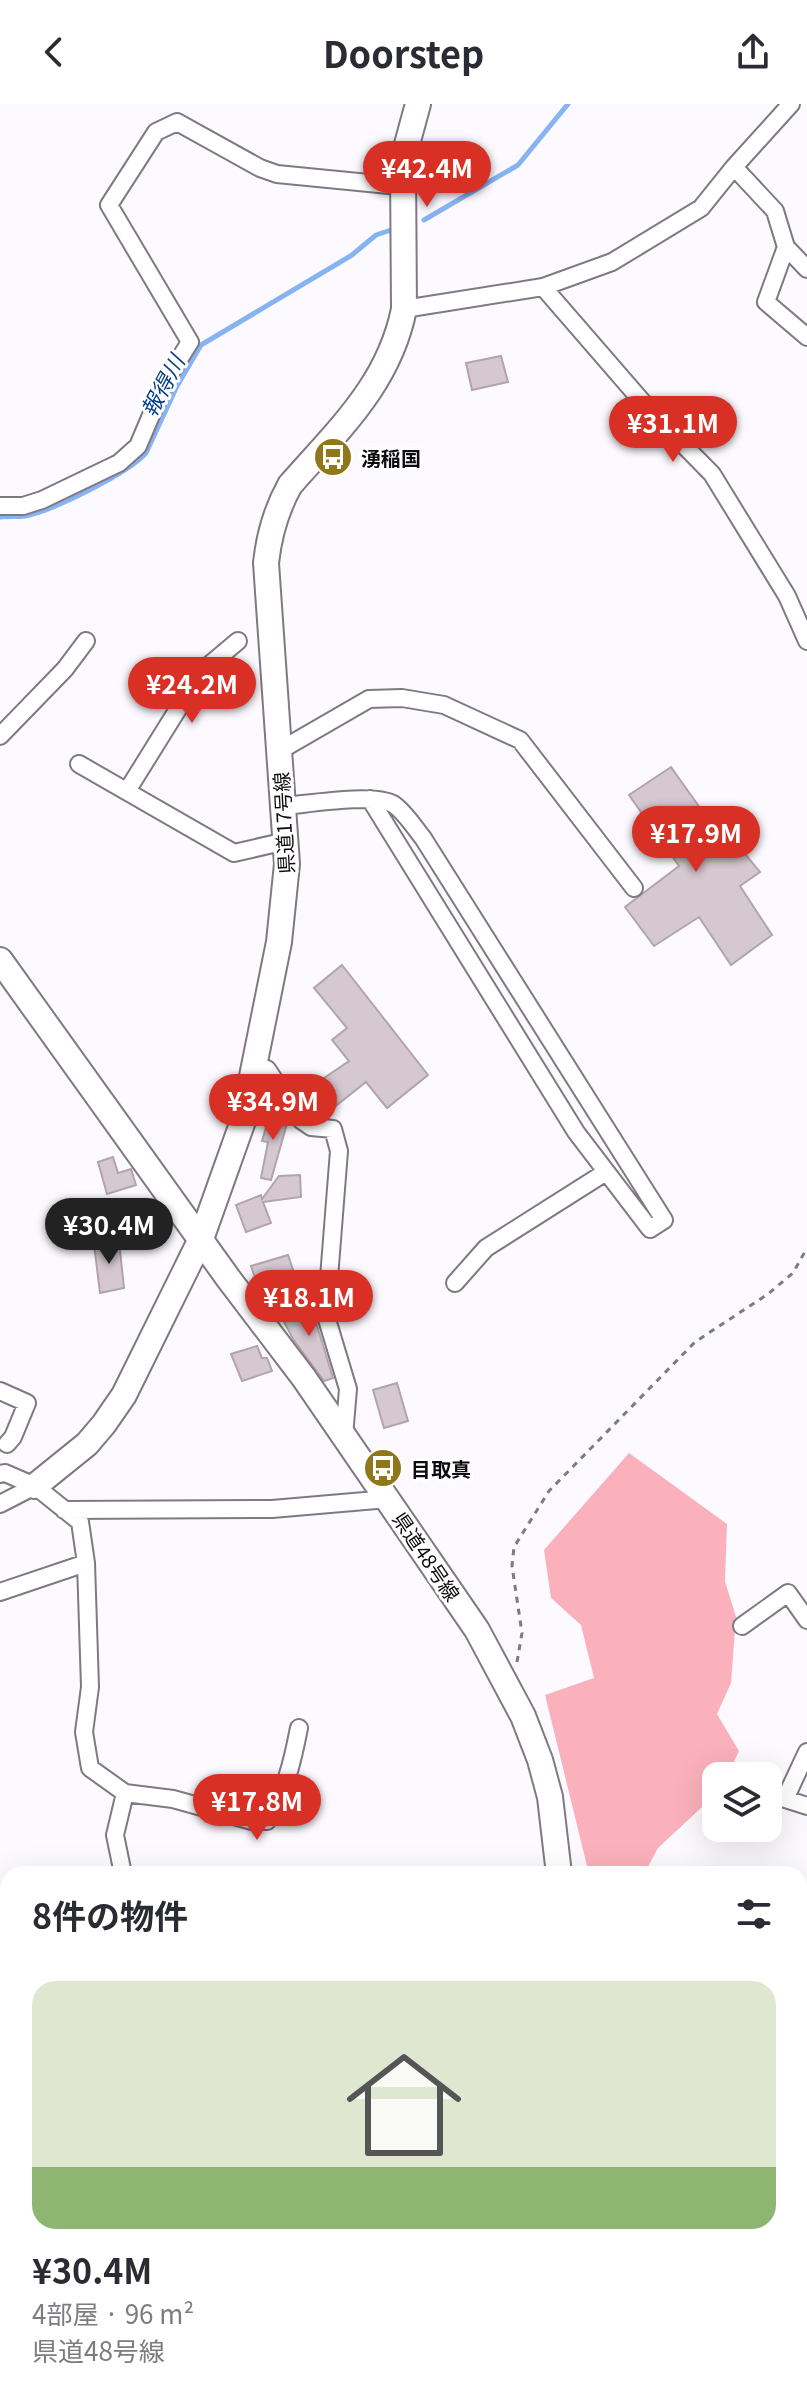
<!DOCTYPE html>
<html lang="ja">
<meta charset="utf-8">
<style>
:root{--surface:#fff;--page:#f2f2f3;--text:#2b2b33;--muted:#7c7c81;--line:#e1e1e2;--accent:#d93025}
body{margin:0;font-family:Georgia,"Noto Sans JP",serif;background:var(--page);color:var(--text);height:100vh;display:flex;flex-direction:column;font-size:30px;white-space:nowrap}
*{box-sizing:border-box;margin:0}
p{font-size:26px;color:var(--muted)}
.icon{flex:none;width:44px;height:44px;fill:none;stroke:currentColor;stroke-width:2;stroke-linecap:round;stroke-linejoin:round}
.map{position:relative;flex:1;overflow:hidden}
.side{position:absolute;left:0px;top:1762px;width:808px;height:536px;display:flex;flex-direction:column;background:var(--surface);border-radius:24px 24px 0 0;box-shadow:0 8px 32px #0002}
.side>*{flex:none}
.fabs{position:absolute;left:702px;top:1658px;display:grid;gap:16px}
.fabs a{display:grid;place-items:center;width:80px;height:80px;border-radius:16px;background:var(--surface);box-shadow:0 8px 32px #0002;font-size:40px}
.price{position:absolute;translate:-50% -68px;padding:0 18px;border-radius:28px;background:var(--accent);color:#fff;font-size:26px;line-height:52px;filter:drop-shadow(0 2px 4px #0008)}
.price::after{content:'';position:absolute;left:50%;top:48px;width:24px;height:18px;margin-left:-12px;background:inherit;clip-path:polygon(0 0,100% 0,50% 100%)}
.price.selected{background:#222;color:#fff}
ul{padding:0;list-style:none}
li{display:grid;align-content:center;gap:16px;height:424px;padding:0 32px}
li+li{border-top:2px solid var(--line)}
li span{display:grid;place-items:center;height:248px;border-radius:24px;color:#555}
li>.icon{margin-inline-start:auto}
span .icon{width:144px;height:144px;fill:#fffc;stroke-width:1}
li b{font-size:34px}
h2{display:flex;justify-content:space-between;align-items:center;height:96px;padding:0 32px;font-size:34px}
header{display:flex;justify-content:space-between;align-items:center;height:104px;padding:0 32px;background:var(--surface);font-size:36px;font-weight:700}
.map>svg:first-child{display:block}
</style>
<header><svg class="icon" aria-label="back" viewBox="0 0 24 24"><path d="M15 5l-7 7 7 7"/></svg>Doorstep<svg class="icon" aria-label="share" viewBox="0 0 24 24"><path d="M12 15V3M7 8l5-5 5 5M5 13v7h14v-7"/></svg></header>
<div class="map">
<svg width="807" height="2298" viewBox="0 0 807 2298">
<rect width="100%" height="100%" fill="#fdfaff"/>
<!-- green -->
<path fill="#fab1bc" d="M629,1349L727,1420L725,1477L736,1513L731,1579L717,1610L739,1647L727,1672H716V1690L658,1744L644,1770H589L545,1591L594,1574L581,1521L551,1494L544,1446Z"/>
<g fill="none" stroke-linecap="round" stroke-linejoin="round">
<!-- stream -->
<path stroke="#87b3f3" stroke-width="5" d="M424,116L518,61L568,0
M0,413C8,412 17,413 25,412C52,407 129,369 146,349L177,282L201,241L352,151L376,131L391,126"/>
</g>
<!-- building -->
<path fill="#d5c8d0" stroke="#b1a4ac" stroke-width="2" d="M501,252L508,278L472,286L466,259Z
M671,663L725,739L732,734L760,768L740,782L772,831L731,861L699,813L654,842L625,803L679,762L629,691Z
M342,861L428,971L387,1004L366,978L322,1013L316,1012L299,991L349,957L332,936L347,924L314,884Z
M271,1007L284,1010L288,1016L271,1076L261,1074L268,1038L262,1037Z
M113,1053L118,1069L131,1065L136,1081L107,1090L98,1058Z
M300,1071L301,1093L263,1098L271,1119L246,1128L236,1101L261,1091L262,1095L279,1072Z
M119,1137L124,1184L100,1189L94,1140Z
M288,1151L299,1183L262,1195L251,1162Z
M316,1196L315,1215L333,1274L324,1277L293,1235L282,1214Z
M257,1242L262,1254H267L272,1267L242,1277L231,1250Z
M397,1279L408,1317L384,1324L373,1286Z"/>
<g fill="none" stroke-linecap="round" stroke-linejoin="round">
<defs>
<path id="street" d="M734,63L775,107L786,143L766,198L807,233
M786,143L807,165
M543,183L653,310L712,370L787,492L807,537
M404,205L543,183L612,158L701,104L734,63L791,0
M0,402H23L42,396L119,359L138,342L166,276L190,238L109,101L156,28L177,18L260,64L277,70L389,81L402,79
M0,632L65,565L86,537
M279,647L369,595L402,594L444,601L520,636L634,784
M79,660L234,749L286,737
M127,687L201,568L238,537
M284,702C308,700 374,689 393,700C404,707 415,724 423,734L664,1116L650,1125L576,1028L370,695
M254,962L267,965L301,1016L311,1023L333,1025L339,1047L326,1212L348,1285L344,1332
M455,1179L486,1144L606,1068
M0,1287L27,1299L13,1333L7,1340
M0,1370L5,1369L35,1382L80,1418L86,1459L90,1583L84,1628L90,1664L125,1689L115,1731L123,1770
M0,1400L35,1382
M64,1406L272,1405L388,1395
M0,1488L86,1459
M742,1522L788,1489L807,1516
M807,1648L785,1695L807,1702
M125,1689L173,1695L252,1717H267C286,1685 292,1660 299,1624
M800,1935L807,1907
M800,2050L807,2041
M0,2051L8,2060
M800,2076L807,2084
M800,2209L807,2202
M0,2222L8,2234
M800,2282L807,2278
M85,2290L97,2298
M419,2290C447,2297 473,2297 501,2290
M627,2290L630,2298
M287,2298L288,2290
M777,2298L789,2290"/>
<path id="secondary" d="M0,856L228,1174L304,1274L477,1526L523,1612L540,1656L550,1693L559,1770
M35,1382L87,1340L104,1320L124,1291L201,1135L243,1017L279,838L287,760L266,459C269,431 276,406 290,381C339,325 389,280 404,205L403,63L406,44L418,0
M406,2298L409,2290"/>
</defs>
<!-- street casing -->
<use href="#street" stroke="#807984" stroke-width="20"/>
<!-- secondary casing -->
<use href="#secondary" stroke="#807984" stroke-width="28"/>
<!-- path -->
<path stroke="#7d7b7f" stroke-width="3" stroke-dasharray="6 6" stroke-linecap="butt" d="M517,1558L522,1529L512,1462L514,1443L549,1387L695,1238L768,1190L793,1169L807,1144"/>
<!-- street -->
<use href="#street" stroke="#fff" stroke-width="16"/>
<!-- secondary -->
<use href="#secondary" stroke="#fff" stroke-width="24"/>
</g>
<!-- icons -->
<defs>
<symbol id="bus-disc" viewBox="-11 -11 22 22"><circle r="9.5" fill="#90771c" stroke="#fff"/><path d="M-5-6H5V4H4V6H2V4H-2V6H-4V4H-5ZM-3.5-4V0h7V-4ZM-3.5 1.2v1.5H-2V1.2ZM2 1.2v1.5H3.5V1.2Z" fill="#fff"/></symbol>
</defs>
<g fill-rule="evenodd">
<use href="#bus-disc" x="311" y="331" width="44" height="44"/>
<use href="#bus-disc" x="361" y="1342" width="44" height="44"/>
</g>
<g text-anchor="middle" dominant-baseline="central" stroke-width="6" stroke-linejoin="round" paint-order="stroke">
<!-- poi labels -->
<g font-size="20" font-weight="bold" fill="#0d0b0f" stroke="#fff" text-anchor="start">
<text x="361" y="353">湧稲国</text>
<text x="411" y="1364">目取真</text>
</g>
<!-- street labels -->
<g font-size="20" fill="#0d0b0f" stroke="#fff">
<text transform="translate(283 719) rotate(-93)">県道17号線</text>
<text transform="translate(427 1452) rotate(56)">県道48号線</text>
</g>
<!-- water labels -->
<g font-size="22" font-style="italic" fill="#043e87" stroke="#fff">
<text transform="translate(161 281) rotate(-62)">報得川</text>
</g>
</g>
</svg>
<div class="fabs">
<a><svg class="icon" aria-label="layers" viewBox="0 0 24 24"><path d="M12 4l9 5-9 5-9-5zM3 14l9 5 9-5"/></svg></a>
</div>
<b class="price" style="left:427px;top:105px">¥42.4M</b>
<b class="price" style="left:673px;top:360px">¥31.1M</b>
<b class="price" style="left:192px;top:621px">¥24.2M</b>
<b class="price" style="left:696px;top:770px">¥17.9M</b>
<b class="price" style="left:273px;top:1038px">¥34.9M</b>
<b class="price selected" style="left:109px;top:1162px">¥30.4M</b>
<b class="price" style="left:309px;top:1234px">¥18.1M</b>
<b class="price" style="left:257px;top:1738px">¥17.8M</b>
<section class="side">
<h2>8件の物件<svg class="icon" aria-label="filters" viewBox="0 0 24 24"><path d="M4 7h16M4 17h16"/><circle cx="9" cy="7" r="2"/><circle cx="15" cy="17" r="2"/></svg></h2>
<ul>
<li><span style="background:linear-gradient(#dfe7d0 75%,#8fb573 0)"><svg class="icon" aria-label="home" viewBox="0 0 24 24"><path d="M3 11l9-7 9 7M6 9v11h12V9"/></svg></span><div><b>¥30.4M</b><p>4部屋 · 96 m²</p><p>県道48号線</p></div></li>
</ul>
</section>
</div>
